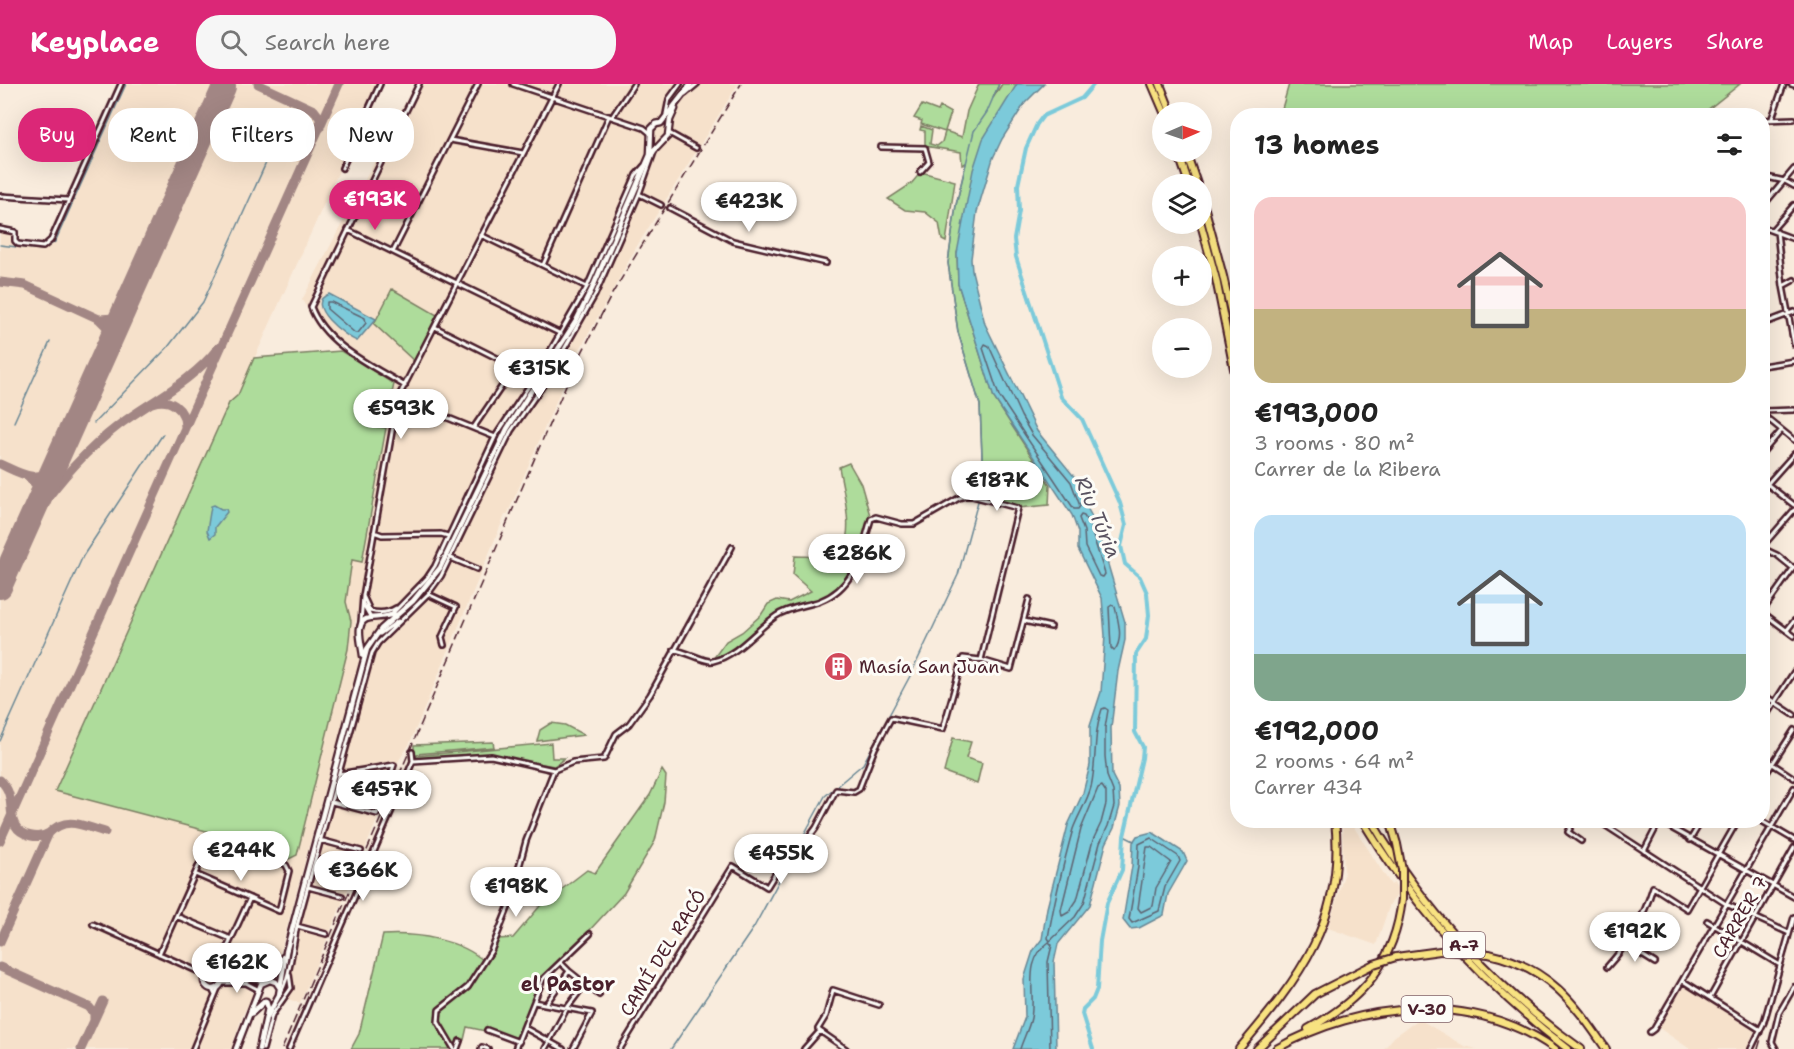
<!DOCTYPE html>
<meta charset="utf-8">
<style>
:root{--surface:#fff;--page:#f6f6f6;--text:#222;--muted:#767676;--accent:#db2777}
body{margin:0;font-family:"Shantell Sans",sans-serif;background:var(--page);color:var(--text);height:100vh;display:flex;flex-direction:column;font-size:22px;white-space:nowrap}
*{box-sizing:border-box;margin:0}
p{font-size:20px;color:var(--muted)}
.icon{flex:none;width:33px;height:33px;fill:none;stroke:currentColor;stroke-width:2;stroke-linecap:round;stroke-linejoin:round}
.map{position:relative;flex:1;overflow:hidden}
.sheet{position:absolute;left:1230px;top:24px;width:540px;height:720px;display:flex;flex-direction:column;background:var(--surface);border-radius:24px;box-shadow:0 6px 24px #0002}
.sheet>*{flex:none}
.banner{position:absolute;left:18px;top:24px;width:570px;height:54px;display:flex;gap:12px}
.needle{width:39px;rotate:88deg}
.tools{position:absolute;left:1152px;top:18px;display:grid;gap:12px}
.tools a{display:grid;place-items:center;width:60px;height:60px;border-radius:50%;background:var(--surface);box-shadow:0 6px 24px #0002;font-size:30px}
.price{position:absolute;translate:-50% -51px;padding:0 14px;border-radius:21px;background:#fff;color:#222;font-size:20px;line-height:39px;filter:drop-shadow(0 2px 3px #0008)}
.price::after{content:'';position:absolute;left:50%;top:36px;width:18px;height:14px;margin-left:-9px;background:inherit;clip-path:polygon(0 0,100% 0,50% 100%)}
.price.selected{background:var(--accent);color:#fff}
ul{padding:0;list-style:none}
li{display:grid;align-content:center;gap:12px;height:318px;padding:0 24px}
li span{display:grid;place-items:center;height:186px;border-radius:18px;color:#555}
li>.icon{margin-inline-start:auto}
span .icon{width:108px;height:108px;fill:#fffc;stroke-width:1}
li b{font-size:26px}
h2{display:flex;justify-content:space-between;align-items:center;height:72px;padding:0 24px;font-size:26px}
.pill{padding:0 21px;border-radius:24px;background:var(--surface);box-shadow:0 6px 24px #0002;font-size:21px;line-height:54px}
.pill.selected{background:var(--accent);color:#fff}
header{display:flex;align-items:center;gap:36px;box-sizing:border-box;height:84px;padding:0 30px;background:var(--accent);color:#fff}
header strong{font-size:28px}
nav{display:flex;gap:33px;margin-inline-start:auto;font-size:21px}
.search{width:420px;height:54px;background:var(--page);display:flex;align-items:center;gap:15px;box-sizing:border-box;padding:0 21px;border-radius:24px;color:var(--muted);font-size:22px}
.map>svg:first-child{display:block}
</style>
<header>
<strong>Keyplace</strong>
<div class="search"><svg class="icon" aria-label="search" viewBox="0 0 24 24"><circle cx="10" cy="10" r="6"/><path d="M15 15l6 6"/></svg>Search here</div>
<nav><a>Map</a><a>Layers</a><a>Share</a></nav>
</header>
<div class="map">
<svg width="1794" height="965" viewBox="0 0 1794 965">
<rect width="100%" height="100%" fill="#f9ecdd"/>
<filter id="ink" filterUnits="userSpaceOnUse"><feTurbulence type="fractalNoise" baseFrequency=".0167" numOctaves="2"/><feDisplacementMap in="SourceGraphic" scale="12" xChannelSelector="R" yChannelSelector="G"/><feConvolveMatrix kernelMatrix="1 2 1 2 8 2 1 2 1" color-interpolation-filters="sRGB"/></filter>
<g filter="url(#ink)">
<!-- built -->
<path fill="#f6e1cb" d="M123,0H378L238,311L229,319L55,706L244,757L270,769L272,767L297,771L348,565L351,537L346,518L352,476L363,477L386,345L372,342L376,319L381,314L386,313L394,300L341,267L320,246L302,216L415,0H738L637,162L573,278L507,431H505L409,661L399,676L378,734L300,919L284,914L289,873L336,700L365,579L360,521L354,543L361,568L359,570V579L278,876L269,890L249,892L247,904L254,910L243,930L231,965H0V147L14,150V161L43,165L51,159Z
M1342,737H1350L1391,801L1394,799L1399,809L1390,820L1376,861L1328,844L1344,791Z
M1684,901L1754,947L1747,965H1690L1659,944Z
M1419,935L1464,962L1477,965H1384L1394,953Z"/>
<!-- green -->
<path fill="#aedc9b" stroke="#7c7e63" stroke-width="1.5" d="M979,0H999L993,14L1002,0H1018L957,169L958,200L994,314L1050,401L1049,421L1018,424L981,413L983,399L980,321L958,248L948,179L956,121L966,79L962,81L961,68L925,62V47L920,46L921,42L932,46L930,60L937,62L942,58L945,48L921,40L922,37L914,34L922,21L938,27L940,23L951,29L945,47L962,53L967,27Z
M1289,0H1740L1706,27L1697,31H1253L1281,28Z
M921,88L955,97L946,158L942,156L939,139L925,128L905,126L888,115L911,100Z
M392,205L437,231L414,277L374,240Z
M341,267L394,300L391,314H381L376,319L372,342L386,344L362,478L352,476L346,518L351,537L348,565L297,771L289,775L244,757L55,707L229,319L238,311L254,274Z
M849,379L861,400L871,435L855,485L839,506L829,513L780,529L717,577L713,575L726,557L742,548L761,531L768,520L777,516L789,518L811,507L793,491L795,472C807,472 821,474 833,471C860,463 842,403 839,383Z
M551,639L565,641L584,651L537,657L540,646Z
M953,654L971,658L966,674L982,679L977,700L944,688Z
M493,658L494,663L416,670L414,672L551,659L552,674H565L554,682L493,671L414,675V661Z
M662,686L666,692L664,718L655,757L624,809L562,876L541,894L517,955L487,944L485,947L467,943L464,956L457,955L455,964L453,963L452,965H351L359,950L383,851C417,849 460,855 485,878L498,855L513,854L540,822L587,786L595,789L650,711Z"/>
<!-- water -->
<path fill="#7ccada" stroke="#688694" stroke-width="1.5" d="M1017,0H1044L1025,19L1002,55L993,74L977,128L971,175L972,187L985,240L1037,347L1077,396L1085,420L1096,440L1125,538V556L1118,587L1111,644L1112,691L1119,705L1120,722L1114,744L1106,760L1090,821L1058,860L1054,878L1056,965H1013L1025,933L1024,895L1033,867L1042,855L1047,824L1068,741L1083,709L1090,681V642L1101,608L1105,552L1102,514L1078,465V448L1072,431L994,314L958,200L957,169L973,86L983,55Z
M329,210L376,235L357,257C346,253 302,220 329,210Z
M214,421L221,425H226L227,428L215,443V450L210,454L207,447L211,422Z
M1152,748L1183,768L1187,777L1168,810L1164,831L1139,844L1130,845L1123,836L1132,782L1133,758L1137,752Z"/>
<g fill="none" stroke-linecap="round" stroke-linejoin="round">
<!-- shore -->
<path stroke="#5e6371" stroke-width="1.5" d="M327,218H331L365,234L366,239L358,249H355L327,225Z
M985,260L989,262L1021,332L1032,351L1071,398L1080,422L1078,425H1074L999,312L983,264Z
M1081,431L1084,432L1090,442L1105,490L1103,493L1099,492L1085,463L1084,447L1079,434Z
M1112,521L1115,523C1118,536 1124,556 1114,567L1111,564L1109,523Z
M1105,624L1108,626L1105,644V672L1107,692L1113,707L1114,722L1108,742L1100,759L1084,819L1075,833L1050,857L1048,854C1054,818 1063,781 1073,745C1078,731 1087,718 1091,703C1097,677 1093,650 1102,625Z
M1102,702L1106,708V720L1101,739L1093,756L1077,816L1069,828L1062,832L1061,826L1081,745L1098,704Z
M1151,754L1178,772L1180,777L1165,803L1159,827L1132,839L1129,835L1138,783L1139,760Z
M1147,763H1151L1171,778L1156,804L1153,822L1141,828L1138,824Z
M1020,965C1023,955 1029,944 1031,934C1036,908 1022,878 1049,858L1052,861L1048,878L1050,965"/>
<!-- stream -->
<path stroke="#688694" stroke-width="1.5" d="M0,161L43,166L55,158L126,0
M14,338L50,258
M94,339L168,263L203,218L280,48
M0,657L83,472L163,350
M1124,752L1134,757
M671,965L754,843L825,712L863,680L910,592L958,491L983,399L980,321L958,248L948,179L956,121L974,47L987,28L999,0"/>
<!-- canal -->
<path stroke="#7ccada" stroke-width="4" d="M1093,965L1082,930L1083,925L1093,915L1097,905L1100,857L1107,819L1122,786L1124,752L1142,674L1143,663L1135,648L1136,570L1146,555L1149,531L1147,509L1140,493L1125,480L1121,462L1126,441L1120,419L1082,335L1061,313L1016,173L1014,155L1019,127L1018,101L1026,64L1037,40L1043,32L1082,14L1094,0"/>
<!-- taxiway -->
<path stroke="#a28684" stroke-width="9" d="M258,0L314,26L320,34V44
M224,3L227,0
M0,198L25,201L99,235L108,244L109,260
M99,235L115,234L126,223
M152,319C170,313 185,324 185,343
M0,380C20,389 38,402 55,381
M28,392L37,402V419
M27,444C53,403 81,370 119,341C151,317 193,297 218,264
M0,696C16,711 7,726 15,741C21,752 39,756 49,749
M0,757L339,0
M0,858L49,749C67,731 83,742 105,748
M0,883L89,923L94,929V936
M81,965L103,917"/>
<!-- runway -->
<path stroke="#a28684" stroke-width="24" d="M0,503L224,3"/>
<defs>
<path id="street" d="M513,0L644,44L650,49
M1791,0L1794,1
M685,10L697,0
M666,30L669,15L680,0
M612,33L634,0
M1772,34L1784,0
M1762,36L1794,35
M669,49L696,64
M450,56L523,69
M881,63L925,64L929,78L920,88
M342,84L380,0
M1762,92L1785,97L1794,102
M639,110L661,121
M0,112L68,116
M1762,123L1794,85
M670,124L733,157L826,179
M1762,143L1794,155
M0,145L15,148V157L18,160L43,163L51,156L121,0
M348,146L561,250
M1772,146L1794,121
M1777,148L1783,202L1794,260
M481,151L587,203
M393,168L478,0
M543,181L609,32
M1783,202L1794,196
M1762,240L1794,228
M435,243L535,293
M1762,282L1794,277
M405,302C373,282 325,261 311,223L419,0
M399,314L495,353
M1762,327L1794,326
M1762,330L1794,356
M474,343L515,283
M1762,369L1781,347
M1762,396L1794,421
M1762,406L1794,370
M374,448L382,451L441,450L448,452
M1762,463L1794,426
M1762,464L1777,471L1793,484
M451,474L477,485
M428,510L456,523L442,553L444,561
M363,512L370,527C380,530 388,529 396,524
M363,520L371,534
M1762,528L1794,483
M1762,528L1794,552
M393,529L427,494L435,482L495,353L535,293L587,203L636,91L644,82
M1024,537L1051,543
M361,538L363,512L398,314L559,0
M1787,546L1794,537
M380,550L398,537
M981,576L1011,585L1029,515
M1762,610L1794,631
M1762,638L1794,588
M1762,673L1794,694
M413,677L491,672L554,686
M554,686L573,678L604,675L616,650L629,640L650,611L732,463
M1762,696L1794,646
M332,718L377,730L394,681L339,690
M1575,736L1568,748L1581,757
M1597,736L1726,820L1789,849
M1657,736L1794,813
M1760,736L1794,756
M320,756L361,767
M1690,756L1702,736
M1644,767L1659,738
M308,803L342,812
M176,832L231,855
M1707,837L1780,881
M93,840L206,891
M297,842L326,850
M1626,861L1655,879
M159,870L212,752L244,761L286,781L289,787L279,827L195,790
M561,879L568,886
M1607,883C1628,860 1644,833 1653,803L1687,825L1738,736
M216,888L250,814
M222,895L265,897
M1683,897L1759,945
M221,899H246L259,906
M212,905L215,911
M279,911C289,900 293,860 297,842L372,569L378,559L428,510L441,492L511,347L546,297L595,211L639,110L654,68
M1710,914L1794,764
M534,918L592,929L573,965
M546,920L569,887L599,911
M525,944L563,965
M487,946L519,958
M820,947L818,945L826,932L833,906L879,921
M1650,948L1654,945L1794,704
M193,965L219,902
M263,965L272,931L291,904L289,890
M289,965L413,677L412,668
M454,965L438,938L439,926L468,903L491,867L508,824L526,757L554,686
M457,965L460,957
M481,965L482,963L488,965
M515,965L543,895L590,850
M545,965L567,924L585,900
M620,965L733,782L767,803L793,761L804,760L816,744L836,706L854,708L859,705L875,664L891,634L943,645L963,574L981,576L1018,424L968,411L959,414L914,440H902L876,433L871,435C861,468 856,503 820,517C806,522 789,523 776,532C757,545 737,572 713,577C706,579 686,567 674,566
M804,965L820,947L846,965
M1751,965L1764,938L1794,833
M1776,965L1772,958L1779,929L1794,903"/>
<path id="secondary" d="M650,71L668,52L670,36L675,25
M363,572C362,560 353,536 370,534C378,533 386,533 394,530
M204 896a9 9 0 1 1 18 0a9 9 0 1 1-18 0Z
M270,896L283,873
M252,929L265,917
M267,933L279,911L286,868L367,565L381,545L413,517L440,484L507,345L576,237L592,205L650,71L651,45L656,40L661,39L691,0
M236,965L261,900L270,896L276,898L280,904
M259,965L268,924L266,917"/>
<path id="highway" d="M1152,0L1164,28
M1160,0L1171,28
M1178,68L1189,100
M1186,68L1197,100
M1202,114L1223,192L1238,259
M1201,140L1216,195L1238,305
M1362,736C1416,826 1485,902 1568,965
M1371,736C1423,825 1497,906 1581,965
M1390,736L1397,760
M1489,870C1548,883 1574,918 1606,965
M1396,873L1440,867
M1308,945C1363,915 1395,878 1402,815
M1239,965C1299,894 1346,836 1335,736
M1257,965L1315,910L1374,880
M1276,965C1360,917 1473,907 1555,965"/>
</defs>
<!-- street casing -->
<use href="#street" stroke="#4a1f2b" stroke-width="8"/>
<!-- secondary casing -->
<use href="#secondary" stroke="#4a1f2b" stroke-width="9"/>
<!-- highway casing -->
<use href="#highway" stroke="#4a1f2b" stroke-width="10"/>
<!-- street -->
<use href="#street" stroke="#fdfcf7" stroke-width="3"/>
<!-- secondary -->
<use href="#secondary" stroke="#fdfcf7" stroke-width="4.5"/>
<!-- highway -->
<use href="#highway" stroke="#f8e281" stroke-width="6"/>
<!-- rail -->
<path stroke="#4a1f2b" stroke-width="1.5" stroke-dasharray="9 4.5" stroke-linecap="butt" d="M282,965L569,294L612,210L741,0
M1758,965L1794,844"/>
<defs>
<path id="highway-bridge" d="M1397,760L1402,786V815
M1440,867L1489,870
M1374,880L1396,873"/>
</defs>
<!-- highway-bridge casing -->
<use href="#highway-bridge" stroke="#4a1f2b" stroke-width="10" stroke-linecap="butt"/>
<!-- highway-bridge -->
<use href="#highway-bridge" stroke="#f8e281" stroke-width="6"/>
</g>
</g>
<!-- icons -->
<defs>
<symbol id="building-disc" viewBox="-11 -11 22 22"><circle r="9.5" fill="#d1495b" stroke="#fdfcf7"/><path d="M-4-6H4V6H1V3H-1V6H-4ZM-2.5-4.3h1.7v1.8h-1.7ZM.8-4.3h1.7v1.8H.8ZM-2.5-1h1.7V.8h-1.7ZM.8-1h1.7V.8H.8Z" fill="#fff"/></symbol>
</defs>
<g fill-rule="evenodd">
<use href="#building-disc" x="822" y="566" width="33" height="33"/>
</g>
<g text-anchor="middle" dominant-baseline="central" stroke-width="6" stroke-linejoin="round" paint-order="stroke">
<!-- shield labels -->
<g fill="#fdfcf7" stroke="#806168" stroke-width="1.5">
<rect x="1443" y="848" width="42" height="26" rx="4.5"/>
<rect x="1401.5" y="912" width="51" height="26" rx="4.5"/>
</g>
<g font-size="16" font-weight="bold" fill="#4a1f2b">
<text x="1464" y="861">A-7</text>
<text x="1427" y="925">V-30</text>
</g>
<!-- poi labels -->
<g font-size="18" fill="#4a1f2b" stroke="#fdfcf7" text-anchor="start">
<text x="859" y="583">Masía San Juan</text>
</g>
<!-- street labels -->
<g font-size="18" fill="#4a1f2b" stroke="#fdfcf7">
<text transform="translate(1740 833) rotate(-60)">CARRER 7</text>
<text transform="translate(663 869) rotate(-58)">CAMÍ DEL RACÓ</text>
</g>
<!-- water labels -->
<g font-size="20" font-style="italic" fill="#595260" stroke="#fdfcf7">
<text transform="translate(1098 433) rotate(67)">Riu Túria</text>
</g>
<!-- neighbourhood labels -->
<g font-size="20" font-weight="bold" fill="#4a1f2b" stroke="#fdfcf7">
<text x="568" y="900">el Pastor</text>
</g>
</g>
</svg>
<div class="tools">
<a><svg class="needle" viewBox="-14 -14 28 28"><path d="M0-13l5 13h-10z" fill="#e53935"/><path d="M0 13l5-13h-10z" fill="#767676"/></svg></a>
<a><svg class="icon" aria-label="layers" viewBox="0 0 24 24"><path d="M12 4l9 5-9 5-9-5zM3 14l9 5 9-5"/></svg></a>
<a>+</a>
<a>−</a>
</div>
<b class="price selected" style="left:375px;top:147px">€193K</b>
<b class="price" style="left:749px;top:149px">€423K</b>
<b class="price" style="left:539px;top:316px">€315K</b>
<b class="price" style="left:401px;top:356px">€593K</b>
<b class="price" style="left:997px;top:428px">€187K</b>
<b class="price" style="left:857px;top:501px">€286K</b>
<b class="price" style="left:384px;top:737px">€457K</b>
<b class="price" style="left:241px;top:798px">€244K</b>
<b class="price" style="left:781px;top:801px">€455K</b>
<b class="price" style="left:363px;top:818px">€366K</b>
<b class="price" style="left:516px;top:834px">€198K</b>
<b class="price" style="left:1635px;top:879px">€192K</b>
<b class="price" style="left:237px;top:910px">€162K</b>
<div class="banner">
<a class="pill selected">Buy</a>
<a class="pill">Rent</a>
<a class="pill">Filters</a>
<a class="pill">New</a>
</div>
<section class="sheet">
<h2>13 homes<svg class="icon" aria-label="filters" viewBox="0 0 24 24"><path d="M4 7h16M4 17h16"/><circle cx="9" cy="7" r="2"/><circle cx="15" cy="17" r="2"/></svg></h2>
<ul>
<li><span style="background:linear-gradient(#f6c9c9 60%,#c2b280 0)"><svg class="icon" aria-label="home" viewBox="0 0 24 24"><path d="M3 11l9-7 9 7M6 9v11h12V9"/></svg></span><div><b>€193,000</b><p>3 rooms · 80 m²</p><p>Carrer de la Ribera</p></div></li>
<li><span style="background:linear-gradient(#bfe0f5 75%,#7fa58c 0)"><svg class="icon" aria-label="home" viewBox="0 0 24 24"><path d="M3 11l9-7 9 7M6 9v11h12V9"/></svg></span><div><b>€192,000</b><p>2 rooms · 64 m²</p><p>Carrer 434</p></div></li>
</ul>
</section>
</div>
